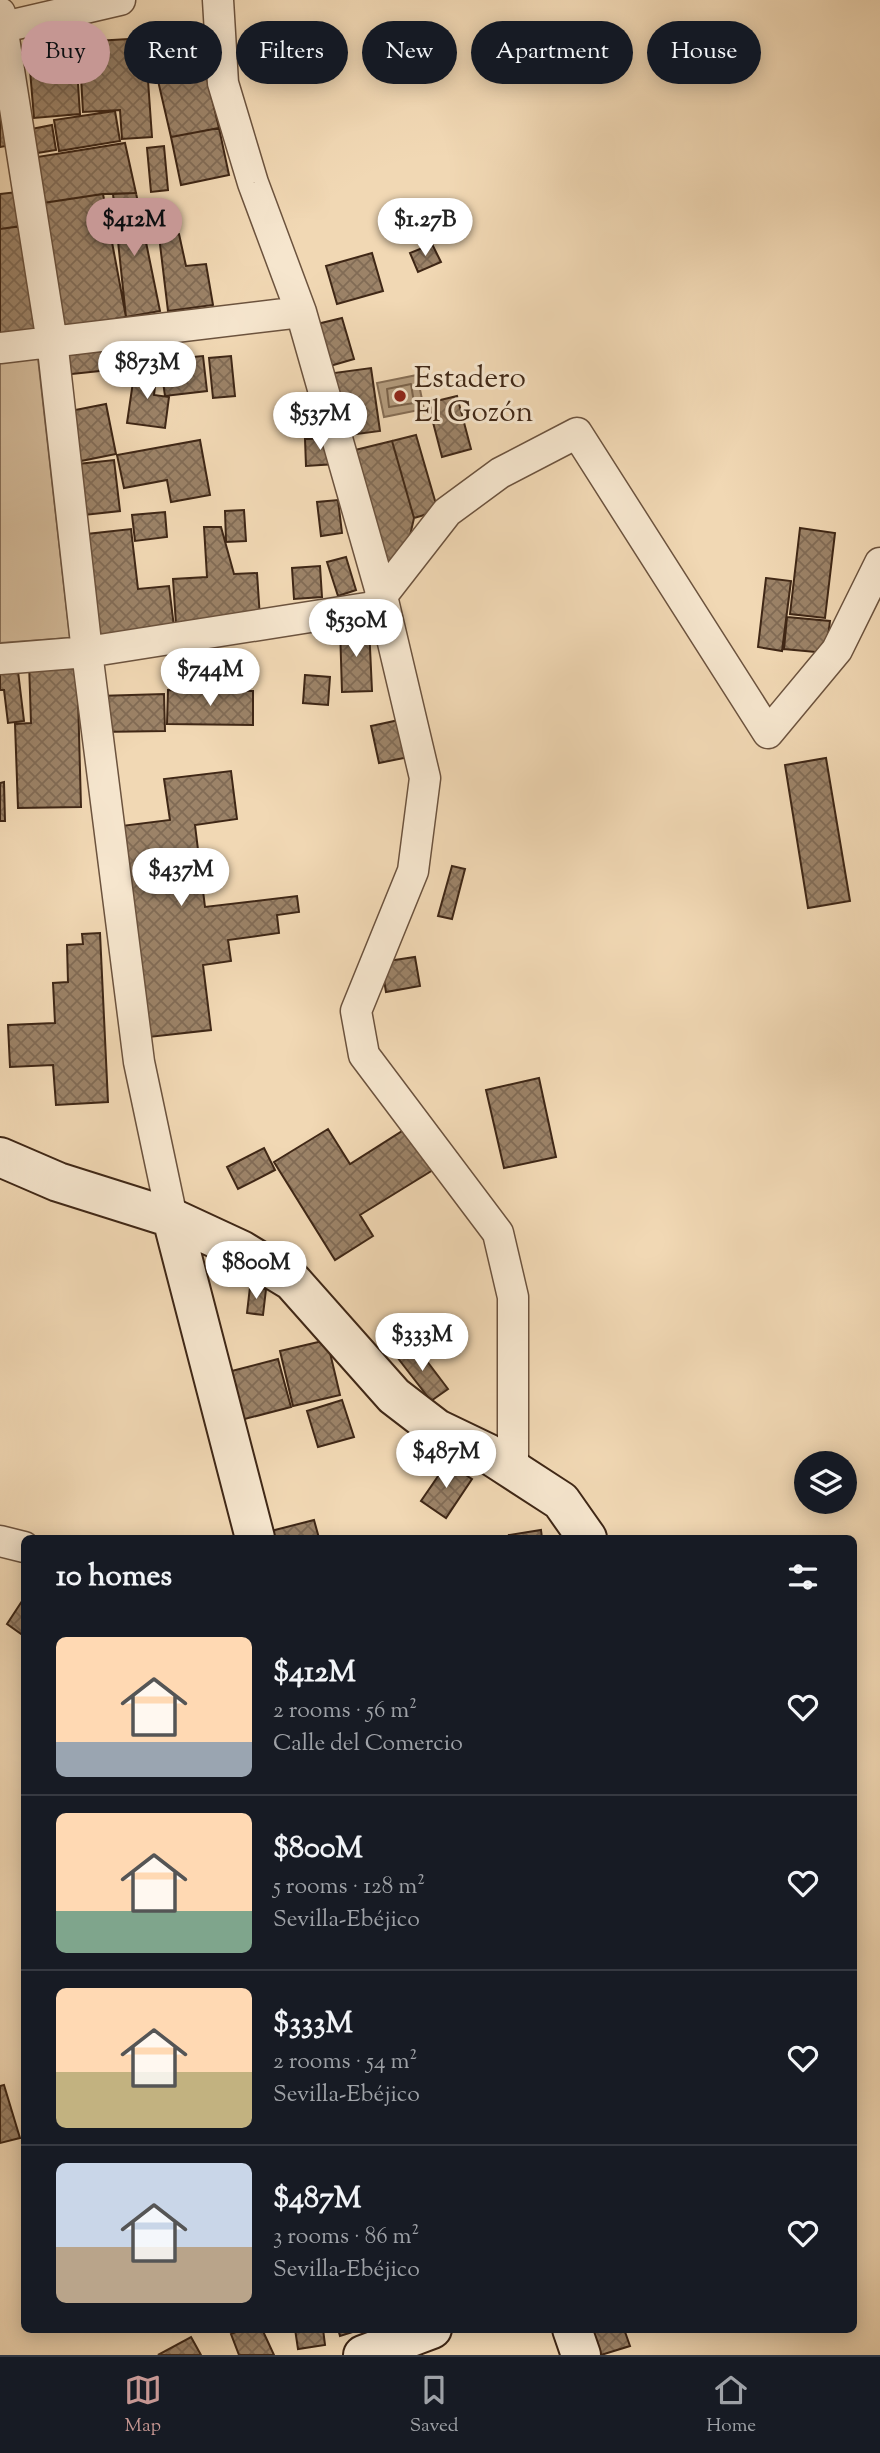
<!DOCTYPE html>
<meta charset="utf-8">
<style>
:root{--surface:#171b24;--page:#242831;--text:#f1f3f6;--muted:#9ea1a6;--line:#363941;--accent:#c59692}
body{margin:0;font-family:"Sorts Mill Goudy",serif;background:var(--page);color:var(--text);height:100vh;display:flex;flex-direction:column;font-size:26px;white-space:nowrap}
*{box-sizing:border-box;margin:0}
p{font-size:23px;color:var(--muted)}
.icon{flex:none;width:38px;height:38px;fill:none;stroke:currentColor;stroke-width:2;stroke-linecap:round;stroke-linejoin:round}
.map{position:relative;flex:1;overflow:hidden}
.drawer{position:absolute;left:21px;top:1535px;width:836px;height:798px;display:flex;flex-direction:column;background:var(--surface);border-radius:10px;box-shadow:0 4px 18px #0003}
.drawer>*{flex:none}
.banner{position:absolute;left:21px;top:21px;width:838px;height:63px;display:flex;gap:14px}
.buttons{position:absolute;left:794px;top:1451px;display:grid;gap:14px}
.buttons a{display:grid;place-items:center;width:63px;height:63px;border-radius:50%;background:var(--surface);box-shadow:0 4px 18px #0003;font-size:35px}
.price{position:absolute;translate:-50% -60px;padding:0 16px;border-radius:24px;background:#fff;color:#222;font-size:23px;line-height:46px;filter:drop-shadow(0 2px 4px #0008)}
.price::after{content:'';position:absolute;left:50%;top:42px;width:21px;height:16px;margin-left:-10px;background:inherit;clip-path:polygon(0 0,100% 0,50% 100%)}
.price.active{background:var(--accent);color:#111}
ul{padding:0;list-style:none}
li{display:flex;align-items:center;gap:21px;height:175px;padding:0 35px}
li+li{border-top:2px solid var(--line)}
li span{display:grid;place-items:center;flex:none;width:196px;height:140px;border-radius:10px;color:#555}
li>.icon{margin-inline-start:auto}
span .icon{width:84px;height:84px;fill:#fffc;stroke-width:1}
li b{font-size:30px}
h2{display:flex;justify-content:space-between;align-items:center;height:84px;padding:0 35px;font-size:30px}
.pill{padding:0 24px;border-radius:32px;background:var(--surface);box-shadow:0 4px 18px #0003;font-size:24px;line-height:63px}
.pill.active{background:var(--accent);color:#111}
.tab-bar{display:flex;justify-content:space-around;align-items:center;height:98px;border-top:2px solid var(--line);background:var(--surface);font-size:19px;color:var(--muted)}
.tab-bar a{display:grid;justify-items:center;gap:4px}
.tab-bar .active{color:var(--accent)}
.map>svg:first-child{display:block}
</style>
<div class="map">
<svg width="880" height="2355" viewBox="0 0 880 2355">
<defs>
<pattern id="building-cross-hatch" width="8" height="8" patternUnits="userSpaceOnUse" patternTransform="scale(1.75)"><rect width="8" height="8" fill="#9c8368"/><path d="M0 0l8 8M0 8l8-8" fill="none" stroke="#816b55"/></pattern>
</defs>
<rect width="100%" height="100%" fill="#f1d8b4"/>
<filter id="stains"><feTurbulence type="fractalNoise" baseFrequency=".00286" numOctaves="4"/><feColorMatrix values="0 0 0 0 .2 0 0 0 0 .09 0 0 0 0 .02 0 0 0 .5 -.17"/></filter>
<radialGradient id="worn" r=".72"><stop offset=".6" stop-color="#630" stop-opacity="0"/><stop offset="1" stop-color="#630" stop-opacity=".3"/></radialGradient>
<!-- park -->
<path fill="#d3ba99" stroke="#897058" stroke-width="2" d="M38,358L70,638L0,643V363Z"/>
<!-- water -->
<path fill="#b49c7e" stroke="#856d54" stroke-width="2" d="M417,375L424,409L384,417L377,383Z"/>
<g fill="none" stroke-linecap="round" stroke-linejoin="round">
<!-- shore -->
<path stroke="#7a624a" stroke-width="2" d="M411,384L414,403L389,407L387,389Z"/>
</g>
<!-- building -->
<path fill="url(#building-cross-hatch)" stroke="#3f2716" stroke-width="2" d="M145,38L152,137L122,139L120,110L83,112L79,42Z
M76,54L80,114L34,118L29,58Z
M203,61L219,128L171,137L156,72Z
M1,87L6,146L0,147V88Z
M115,111L120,141L59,151L54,120Z
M52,125L56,150L25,155L21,131Z
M219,128L229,175L181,185L171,137Z
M125,143L136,193L103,194L36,204L31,158Z
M164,146L168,190L151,192L147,148Z
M17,192L22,226L0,229V194Z
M136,193L160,311L126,317L113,194Z
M103,194L126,317L58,329L36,204Z
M22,226L37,332L0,337V229Z
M179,234L186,266L206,264L213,305L168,311L159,236Z
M432,244L441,262L418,272L410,253Z
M372,253L383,291L337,304L326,266Z
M342,318L354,359L330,366L317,324Z
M115,344L118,369L63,375L60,351Z
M203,356L207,391L165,396L160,360Z
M231,356L235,396L213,398L209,358Z
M135,368L157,371L154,395L169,397L165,428L127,423Z
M371,368L380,431L342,436L334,373Z
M457,396L471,449L442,457L428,403Z
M106,404L116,454L76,462L65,412Z
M416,435L438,511L414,518L392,441Z
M334,438L336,464L306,466L305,439Z
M200,440L210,495L171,502L167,480L124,488L117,455Z
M392,441L414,518L405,558L379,563L351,451Z
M114,460L120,511L75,516L69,465Z
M338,500L342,533L321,536L317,502Z
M244,510L246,541L226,542L225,511Z
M165,512L167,537L135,541L132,515Z
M204,527H221L234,574L257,573L260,618L176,624L173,579L207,577Z
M800,528L835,533L825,618L790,614Z
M131,529L138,589L169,586L174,627L90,636L78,535Z
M346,557L356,590L338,596L327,562Z
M320,566L322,597L294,599L292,568Z
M766,578L791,581L782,651L758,647Z
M787,617L830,621L826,653L784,649Z
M369,626L372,691L342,692L340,628Z
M77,660L81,807L18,808L15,724L31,723L29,662Z
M17,663L24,721L8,723L4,690H0V665Z
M305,675L330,677L328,705L303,703Z
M168,690L253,691V725L167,724Z
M164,694L165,731L99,732L98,696Z
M399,720L409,757L379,763L371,726Z
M826,758L850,901L808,908L785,765Z
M231,771L237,819L195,825L205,907L297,896L299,912L277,915L279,933L228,940L231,961L203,965L211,1030L140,1038L113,827L170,820L164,779Z
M4,782L5,821H0V783Z
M452,866L465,869L452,919L438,916Z
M100,933L108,1102L56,1105L53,1065L10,1067L8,1025L55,1023L53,983L68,982L67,945L83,944L82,934Z
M415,957L420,986L386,992L381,962Z
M539,1078L556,1157L504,1168L486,1090Z
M407,1128L433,1170L360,1215L373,1236L335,1260L274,1162L328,1129L350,1164Z
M264,1148L275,1170L238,1189L227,1167Z
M250,1287L266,1289L263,1315L247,1313Z
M327,1340L340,1395L293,1406L280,1351Z
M414,1344L448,1389L431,1401L397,1357Z
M278,1359L291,1407L237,1421L224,1373Z
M342,1400L354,1437L318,1447L307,1411Z
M447,1463L472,1479L446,1518L421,1501Z
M314,1520L319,1538H264L263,1533Z
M541,1530L542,1538H510L509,1535Z
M24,1598V1636L7,1624Z
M4,2085L20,2138L0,2143V2086Z
M243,2329H262L274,2355H239L231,2334Z
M295,2329H323L325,2345L298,2349Z
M338,2329H362L340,2336Z
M592,2329H624L630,2346L601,2355Z
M191,2337L201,2355H158Z"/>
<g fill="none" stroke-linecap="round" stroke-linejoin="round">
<defs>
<path id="street" d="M218,0L223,83L253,183L301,312L382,596L425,778L413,871L356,1011L364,1055L498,1233L513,1297V1470
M0,13L53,349L87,652L139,1062L172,1218
M0,28L120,0
M0,348L301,312
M0,659L87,652L373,607L447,512L500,473L577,433L768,733L837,650L880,563
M0,1541L24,1547"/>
<path id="secondary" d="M0,1157L58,1182L172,1218L255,1538
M172,1218L241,1250L292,1281L394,1396L437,1429L487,1453L561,1501L587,1538
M572,2329L581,2355
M363,2355L432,2329"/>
</defs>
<!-- street casing -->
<use href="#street" stroke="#6c533e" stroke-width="33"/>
<!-- secondary casing -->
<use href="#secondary" stroke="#3f2716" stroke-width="42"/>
<!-- street -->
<use href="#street" stroke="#f6e6ce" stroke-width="30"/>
<!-- secondary -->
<use href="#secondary" stroke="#f6e6ce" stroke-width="38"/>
</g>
<!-- markers -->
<circle fill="#8f2418" stroke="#f6e6ce" stroke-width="2.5" cx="400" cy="396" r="7"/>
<g text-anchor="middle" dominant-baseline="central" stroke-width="6" stroke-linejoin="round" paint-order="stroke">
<!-- poi labels -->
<g font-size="30" fill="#3f2716" stroke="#f6e6ce" text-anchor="start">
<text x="414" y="379">Estadero<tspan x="414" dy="34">El Gozón</tspan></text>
</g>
</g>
<rect width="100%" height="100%" filter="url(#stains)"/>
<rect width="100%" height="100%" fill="url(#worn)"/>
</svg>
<div class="buttons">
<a><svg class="icon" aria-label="layers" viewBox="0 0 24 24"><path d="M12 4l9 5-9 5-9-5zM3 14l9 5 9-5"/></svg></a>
</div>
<b class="price active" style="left:134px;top:258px">$412M</b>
<b class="price" style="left:425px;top:258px">$1.27B</b>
<b class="price" style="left:147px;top:401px">$873M</b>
<b class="price" style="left:320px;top:452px">$537M</b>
<b class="price" style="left:356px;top:659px">$530M</b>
<b class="price" style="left:210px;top:708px">$744M</b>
<b class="price" style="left:181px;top:908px">$437M</b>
<b class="price" style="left:256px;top:1301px">$800M</b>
<b class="price" style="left:422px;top:1373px">$333M</b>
<b class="price" style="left:446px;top:1490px">$487M</b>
<div class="banner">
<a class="pill active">Buy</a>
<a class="pill">Rent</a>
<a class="pill">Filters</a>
<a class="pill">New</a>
<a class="pill">Apartment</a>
<a class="pill">House</a>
</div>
<section class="drawer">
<h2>10 homes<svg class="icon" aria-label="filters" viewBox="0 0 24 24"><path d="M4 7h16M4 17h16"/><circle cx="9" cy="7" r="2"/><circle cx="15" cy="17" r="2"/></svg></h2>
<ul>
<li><span style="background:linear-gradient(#ffd9b3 75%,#9aa5b1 0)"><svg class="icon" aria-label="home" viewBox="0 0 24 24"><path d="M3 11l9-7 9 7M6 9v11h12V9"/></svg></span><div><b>$412M</b><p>2 rooms · 56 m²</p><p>Calle del Comercio</p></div><svg class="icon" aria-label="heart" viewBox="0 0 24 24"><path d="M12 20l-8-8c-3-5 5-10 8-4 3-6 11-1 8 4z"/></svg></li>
<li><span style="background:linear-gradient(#ffd9b3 70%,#7fa58c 0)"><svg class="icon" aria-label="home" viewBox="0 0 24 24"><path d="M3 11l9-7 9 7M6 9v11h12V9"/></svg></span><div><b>$800M</b><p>5 rooms · 128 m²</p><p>Sevilla-Ebéjico</p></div><svg class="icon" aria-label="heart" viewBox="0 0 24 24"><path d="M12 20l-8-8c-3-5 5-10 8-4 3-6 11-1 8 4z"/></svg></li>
<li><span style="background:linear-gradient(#ffd9b3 60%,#c2b280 0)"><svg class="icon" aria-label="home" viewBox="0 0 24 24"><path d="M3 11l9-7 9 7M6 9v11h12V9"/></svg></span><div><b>$333M</b><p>2 rooms · 54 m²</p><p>Sevilla-Ebéjico</p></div><svg class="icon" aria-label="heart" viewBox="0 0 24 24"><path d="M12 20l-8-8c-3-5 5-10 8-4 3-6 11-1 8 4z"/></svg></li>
<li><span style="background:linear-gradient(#c9d6e8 60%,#b9a48a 0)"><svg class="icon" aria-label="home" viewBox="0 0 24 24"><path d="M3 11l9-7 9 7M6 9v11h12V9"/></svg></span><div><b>$487M</b><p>3 rooms · 86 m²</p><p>Sevilla-Ebéjico</p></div><svg class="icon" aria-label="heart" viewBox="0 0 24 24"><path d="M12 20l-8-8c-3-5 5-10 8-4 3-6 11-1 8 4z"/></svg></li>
</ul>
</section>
</div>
<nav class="tab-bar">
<a class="active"><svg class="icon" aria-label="map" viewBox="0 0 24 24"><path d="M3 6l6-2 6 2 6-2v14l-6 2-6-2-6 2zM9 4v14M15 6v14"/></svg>Map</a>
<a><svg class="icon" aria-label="saved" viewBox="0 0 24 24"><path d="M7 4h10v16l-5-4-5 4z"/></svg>Saved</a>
<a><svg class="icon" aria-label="home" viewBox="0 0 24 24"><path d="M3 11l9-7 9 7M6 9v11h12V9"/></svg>Home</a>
</nav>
